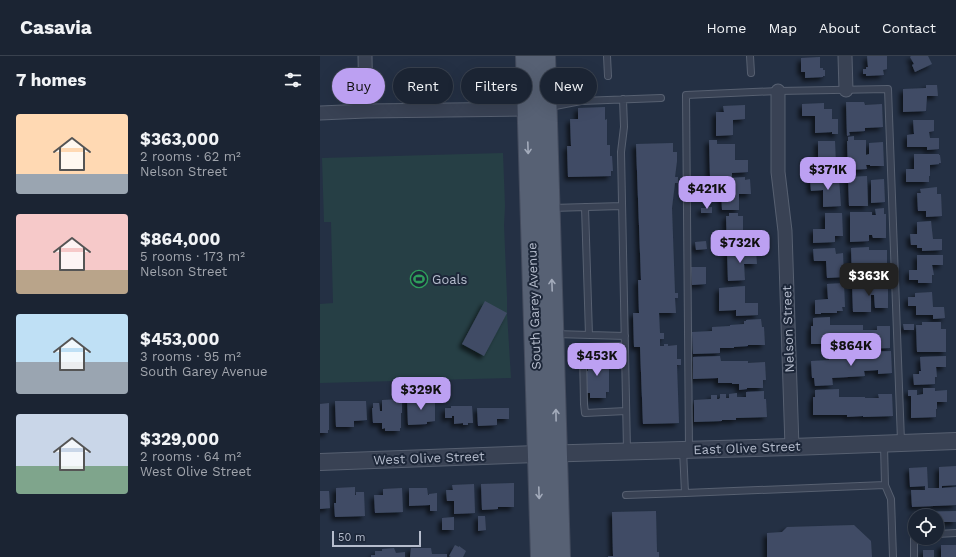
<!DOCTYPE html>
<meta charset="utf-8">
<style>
:root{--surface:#1b2433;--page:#28303f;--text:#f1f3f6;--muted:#a0a4ac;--line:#39414e;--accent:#bca0f2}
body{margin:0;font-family:"Work Sans",sans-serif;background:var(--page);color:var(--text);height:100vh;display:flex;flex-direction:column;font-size:15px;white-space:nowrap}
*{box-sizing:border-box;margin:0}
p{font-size:13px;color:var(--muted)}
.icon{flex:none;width:22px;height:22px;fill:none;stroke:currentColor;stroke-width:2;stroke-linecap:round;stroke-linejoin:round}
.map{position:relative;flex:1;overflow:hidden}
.panel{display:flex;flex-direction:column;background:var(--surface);width:320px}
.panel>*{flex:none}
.guide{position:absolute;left:12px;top:12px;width:380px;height:36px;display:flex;gap:8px}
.tools{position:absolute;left:588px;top:453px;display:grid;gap:8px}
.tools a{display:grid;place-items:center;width:36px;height:36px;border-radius:50%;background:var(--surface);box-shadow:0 4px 16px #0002,0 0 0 1px var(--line);font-size:20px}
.scale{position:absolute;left:12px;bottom:10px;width:89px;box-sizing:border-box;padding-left:4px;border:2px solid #b6bdcd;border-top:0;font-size:11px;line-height:14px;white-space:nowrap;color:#b6bdcd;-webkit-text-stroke:3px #1d2739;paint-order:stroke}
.price{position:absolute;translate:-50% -34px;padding:0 9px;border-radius:8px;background:var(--accent);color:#111;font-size:13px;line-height:26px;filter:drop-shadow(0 1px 2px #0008)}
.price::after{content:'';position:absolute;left:50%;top:24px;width:12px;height:9px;margin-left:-6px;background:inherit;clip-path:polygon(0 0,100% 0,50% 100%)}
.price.current{background:#222;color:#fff}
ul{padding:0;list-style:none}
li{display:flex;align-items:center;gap:12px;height:100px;padding:0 16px}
li span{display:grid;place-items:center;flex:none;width:112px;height:80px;border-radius:4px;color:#555}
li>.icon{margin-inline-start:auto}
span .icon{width:48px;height:48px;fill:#fffc;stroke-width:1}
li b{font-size:17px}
h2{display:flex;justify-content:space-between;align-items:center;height:48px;padding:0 16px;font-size:17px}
.pill{padding:0 14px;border-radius:18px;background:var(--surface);box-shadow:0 4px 16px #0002,0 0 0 1px var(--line);font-size:14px;line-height:36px}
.pill.current{background:var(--accent);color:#111}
header{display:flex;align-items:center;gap:24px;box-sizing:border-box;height:56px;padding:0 20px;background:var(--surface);border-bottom:1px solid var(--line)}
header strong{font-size:19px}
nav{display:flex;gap:22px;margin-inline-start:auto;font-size:14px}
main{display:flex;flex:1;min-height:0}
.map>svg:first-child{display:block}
</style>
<header>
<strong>Casavia</strong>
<nav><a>Home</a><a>Map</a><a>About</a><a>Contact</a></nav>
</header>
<main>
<section class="panel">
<h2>7 homes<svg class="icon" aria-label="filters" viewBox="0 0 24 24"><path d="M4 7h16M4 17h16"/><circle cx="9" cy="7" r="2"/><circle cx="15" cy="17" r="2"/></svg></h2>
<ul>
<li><span style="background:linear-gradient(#ffd9b3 75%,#9aa5b1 0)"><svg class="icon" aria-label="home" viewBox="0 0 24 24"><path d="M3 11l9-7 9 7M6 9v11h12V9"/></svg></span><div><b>$363,000</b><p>2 rooms · 62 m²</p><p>Nelson Street</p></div></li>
<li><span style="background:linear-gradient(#f6c9c9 70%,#b9a48a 0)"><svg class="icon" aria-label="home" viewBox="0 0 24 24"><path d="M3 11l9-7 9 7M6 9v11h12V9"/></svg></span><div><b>$864,000</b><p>5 rooms · 173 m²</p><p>Nelson Street</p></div></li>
<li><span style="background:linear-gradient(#bfe0f5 60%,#9aa5b1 0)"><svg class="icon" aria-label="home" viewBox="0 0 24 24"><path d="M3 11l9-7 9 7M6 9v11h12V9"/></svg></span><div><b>$453,000</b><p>3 rooms · 95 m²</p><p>South Garey Avenue</p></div></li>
<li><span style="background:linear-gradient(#c9d6e8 65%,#7fa58c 0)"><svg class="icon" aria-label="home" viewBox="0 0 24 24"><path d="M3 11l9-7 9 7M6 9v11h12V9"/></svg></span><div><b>$329,000</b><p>2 rooms · 64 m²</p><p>West Olive Street</p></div></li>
</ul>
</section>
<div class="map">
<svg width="636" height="501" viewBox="0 0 636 501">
<defs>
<filter id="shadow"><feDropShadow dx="-3.5" dy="3.5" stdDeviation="2" flood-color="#0009"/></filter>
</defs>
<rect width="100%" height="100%" fill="#243044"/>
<!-- garden -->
<path fill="#263f45" d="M183,97L185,150L184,169L187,241V257L191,322L0,327V248L13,247L11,166H4L2,102Z"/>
<!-- building -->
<path fill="#404c65" filter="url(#shadow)" d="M547,0H567V13L563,14L564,19L546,20V18H543V13H546V11H548Z
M591,0H608L612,8L595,16L592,9L594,8L590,1Z
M500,1V12H503V14H505V20H503V21L485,22V16H481V2Z
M606,29H617L618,40H607L606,55L583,56V33L606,32Z
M526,46H544L545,49L562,48L563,71L545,72V75L529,76L530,79L527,80Z
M504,47V53H512V63H518V78H512V76L495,77V60H482V48Z
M425,49V63L413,64V79L396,80V56H404L403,50Z
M285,51V64L287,63V89H290V100H292L293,115H291V120L248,121L247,90H251L250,63H258V52Z
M593,64H614V75L609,76L610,82H619V93L607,94V91H587V79L594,78Z
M534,80V84H546V99L549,98V87L563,86L564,110H550V109H546L547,113L528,114L527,85H528V81Z
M389,84H397V88H415V104H428V116L412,117V121H390Z
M498,85H515L516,108L508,109V114L486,116V101H498Z
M353,87V96H357V105L355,121H358V127H355L352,152L355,237H358V242H355L356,257H339L340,277H344V283H340V290H344V288H348V290L357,289V303H361V309H357L359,367L323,368L320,291H314L313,257H319L318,224H321L316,88Z
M594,98H619V99H620L621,107H619V108L610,109V120H609V126H586V113H594Z
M547,120L548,150H529L528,121Z
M425,121V124L430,123L431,138H419V154H402L401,131H409L410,122Z
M519,122L521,150L503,151V134L491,135L490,123Z
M564,123L565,146L551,147V124Z
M617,131V138H621L622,160L606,161V155H598L597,137H601L600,133Z
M386,151H392V157H381V152H386Z
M564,152V158H566V182H553L552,179H549V185L530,186V156H552V159H556L555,153Z
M409,157H418V160H423V176H435L436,188L415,189V190H412V192H407L406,160H409Z
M505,157H522L523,180H515V186L493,187V173H505Z
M611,165L613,183H622V194L602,195V192H597V189H591L590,178H597V166Z
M404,180V191H399L398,181Z
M386,185L387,193L376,194L375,186Z
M549,191V194H567V216L550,217V220L532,221L531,192Z
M515,192L516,198L523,197L524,221L507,222L506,205H494L493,193Z
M431,194H436L437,208H424L425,224L408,225L407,195H431Z
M597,199H623V209H612L614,219H612V227H598V224H589V214H597Z
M371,211H386V228L372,229Z
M550,226V228H554V229H568V252H555L554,239H551V256H533L532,227Z
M524,227L525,251H522L523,255H517V257H501V258H495V244L508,243L507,228Z
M425,230V247H438V259L416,260V254L399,255V232Z
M612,236L613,251H624L625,262L613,263V259H596V250H588V241H595V237Z
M165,245L187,257L164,300L142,288Z
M510,261V269H543V274H557V270H570V292L541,293V288H491V270H493V262Z
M441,263L442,271H444L445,289H428V290L414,291V292H400V297L373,298L372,276L392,275V271L410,270V269L424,268V265H426V264Z
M602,266H621V273H626V296H597L596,269H602Z
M583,268H594V274H584Z
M571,295L572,317L558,318V314L544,315L545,320L512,322L513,329L495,330L494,322H492L491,305L509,304V303L525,302V301H541V296Z
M285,299V310H288L289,313V336H286V342H270V337H266V319H267V315H268V300Z
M400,300L401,305H428V307L445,306L446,324H443V332H427V333L419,334V328H412V327H398V322L373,323V301Z
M626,300V311H616L617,321H615V328L594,329L593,318H599V315H601L600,301Z
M603,332H615V335L627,334V346H617V353H616V361L591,362V340H588V334H597V339H598L603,338Z
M519,333V341H545V342H559L558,338H572L573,360L543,361V360L527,361V359H493V341H495V334Z
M444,335V343H446L447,361L416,362V364H402V365L374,366V344L391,343V339H397V343H399L400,342V338H406V342H409V338L417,337V341H426V336Z
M115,341V365L107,366V368L88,369L87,342Z
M82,343V357H81V372H80V375H65V372L62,373V367H53L52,352H53V347H59L60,355H62V344Z
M15,345H46L47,364L34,365V371H16Z
M9,347V374H8V377H0V348Z
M131,350H152L153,367H148V369H143V367L134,368V360H132V362H125V352H131Z
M157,352H189V363H177V369L158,370Z
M636,410V429L622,430V432L636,431V449L592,451L591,434H605V430L590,431L589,412L607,411L608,432H619V411Z
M194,427V451H178V453L162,454L161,428Z
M154,428L155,457L134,458V445H127L126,434H133L132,429Z
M35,431V439H36V436H44L45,460L15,461L14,447H16V432Z
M82,432L83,456L55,457L54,439H63V433Z
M89,432H107L108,439H109V438L117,437V455H110V449L89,450Z
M0,435H9L10,452L0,453Z
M336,455L337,496H339V501H288V500H293L292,456Z
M636,455V466H617V460H594V456Z
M158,460H165L166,474L158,475Z
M134,461V474H122V462Z
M534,469L551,485L552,501H447V477L462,476L467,471Z
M135,489L139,491V490L146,495L143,501H131L129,500Z
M621,489H636V501H621Z
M74,492L76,497L85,496V501H51V499H55V495H62V493Z
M91,492H111L112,498H127V501H90Z
M603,494H614V501H603Z"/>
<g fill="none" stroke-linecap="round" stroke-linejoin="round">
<defs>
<path id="service" d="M287,0L288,20
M430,0L431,17
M303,43L304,71L301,96L307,394
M230,51L261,45L341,42
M265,151L269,279
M232,152L302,150
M235,278L305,280
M305,290L268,291L263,298L264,348L265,357L306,355
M369,393L366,39L458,35L568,33L581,385
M363,394L365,437L565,429L564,389
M565,429L571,443L573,501
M306,439L365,437
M617,478L636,477
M594,501V480H595"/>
<path id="minor" d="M525,0L526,34
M458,35V116L465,175L472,391
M46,55L207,53
M0,57L46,55L45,0"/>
<path id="tertiary" d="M0,406L217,398L472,391L636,385"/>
<path id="primary" d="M206,0L221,501
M225,0L240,501"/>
</defs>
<!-- service casing -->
<use href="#service" stroke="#576071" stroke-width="8"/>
<!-- minor casing -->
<use href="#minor" stroke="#576071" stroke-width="15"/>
<!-- tertiary casing -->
<use href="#tertiary" stroke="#576071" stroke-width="18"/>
<!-- primary casing -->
<use href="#primary" stroke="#434b5d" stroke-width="22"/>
<!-- service -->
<use href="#service" stroke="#394254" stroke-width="6"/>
<!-- minor -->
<use href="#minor" stroke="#394254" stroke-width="13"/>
<!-- tertiary -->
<use href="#tertiary" stroke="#394254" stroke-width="16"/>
<!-- primary -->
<use href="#primary" stroke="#576174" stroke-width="20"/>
</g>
<!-- one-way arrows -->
<defs><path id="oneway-shaft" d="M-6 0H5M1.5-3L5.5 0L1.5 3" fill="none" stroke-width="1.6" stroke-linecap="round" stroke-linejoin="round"/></defs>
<g stroke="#a3abbb">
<use href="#oneway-shaft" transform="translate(208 92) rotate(88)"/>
<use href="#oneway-shaft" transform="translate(232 229) rotate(-92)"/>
<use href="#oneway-shaft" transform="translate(236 359) rotate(-91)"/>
<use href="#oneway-shaft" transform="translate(219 437) rotate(88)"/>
</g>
<!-- icons -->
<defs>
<symbol id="stadium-ring" viewBox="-11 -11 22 22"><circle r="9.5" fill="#1d2739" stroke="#2e9e5b" stroke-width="1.5"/><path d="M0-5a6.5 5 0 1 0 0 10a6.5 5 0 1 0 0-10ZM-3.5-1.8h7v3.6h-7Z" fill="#2e9e5b"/></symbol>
</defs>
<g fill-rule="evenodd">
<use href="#stadium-ring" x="89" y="213" width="20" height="20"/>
</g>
<g text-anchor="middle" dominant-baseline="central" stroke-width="4" stroke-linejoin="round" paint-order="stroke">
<!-- poi labels -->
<g font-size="13" fill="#b6bdcd" stroke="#1d2739" text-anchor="start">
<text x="112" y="223">Goals</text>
</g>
<!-- street labels -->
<g font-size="13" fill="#b6bdcd" stroke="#1d2739">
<text transform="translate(214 250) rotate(-92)">South Garey Avenue</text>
<text transform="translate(468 273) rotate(-92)">Nelson Street</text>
<text transform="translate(427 392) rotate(-2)">East Olive Street</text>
<text transform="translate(109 402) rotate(-2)">West Olive Street</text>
</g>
</g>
</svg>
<div class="tools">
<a><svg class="icon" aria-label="locate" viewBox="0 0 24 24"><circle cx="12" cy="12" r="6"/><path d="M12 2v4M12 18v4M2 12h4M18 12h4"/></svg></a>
</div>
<div class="scale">50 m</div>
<b class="price" style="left:508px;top:135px">$371K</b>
<b class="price" style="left:387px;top:154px">$421K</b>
<b class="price" style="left:420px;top:208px">$732K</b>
<b class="price current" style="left:549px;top:241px">$363K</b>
<b class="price" style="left:531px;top:311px">$864K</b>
<b class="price" style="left:277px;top:321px">$453K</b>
<b class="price" style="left:101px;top:355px">$329K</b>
<div class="guide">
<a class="pill current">Buy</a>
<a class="pill">Rent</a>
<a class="pill">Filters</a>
<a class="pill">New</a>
</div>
</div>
</main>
